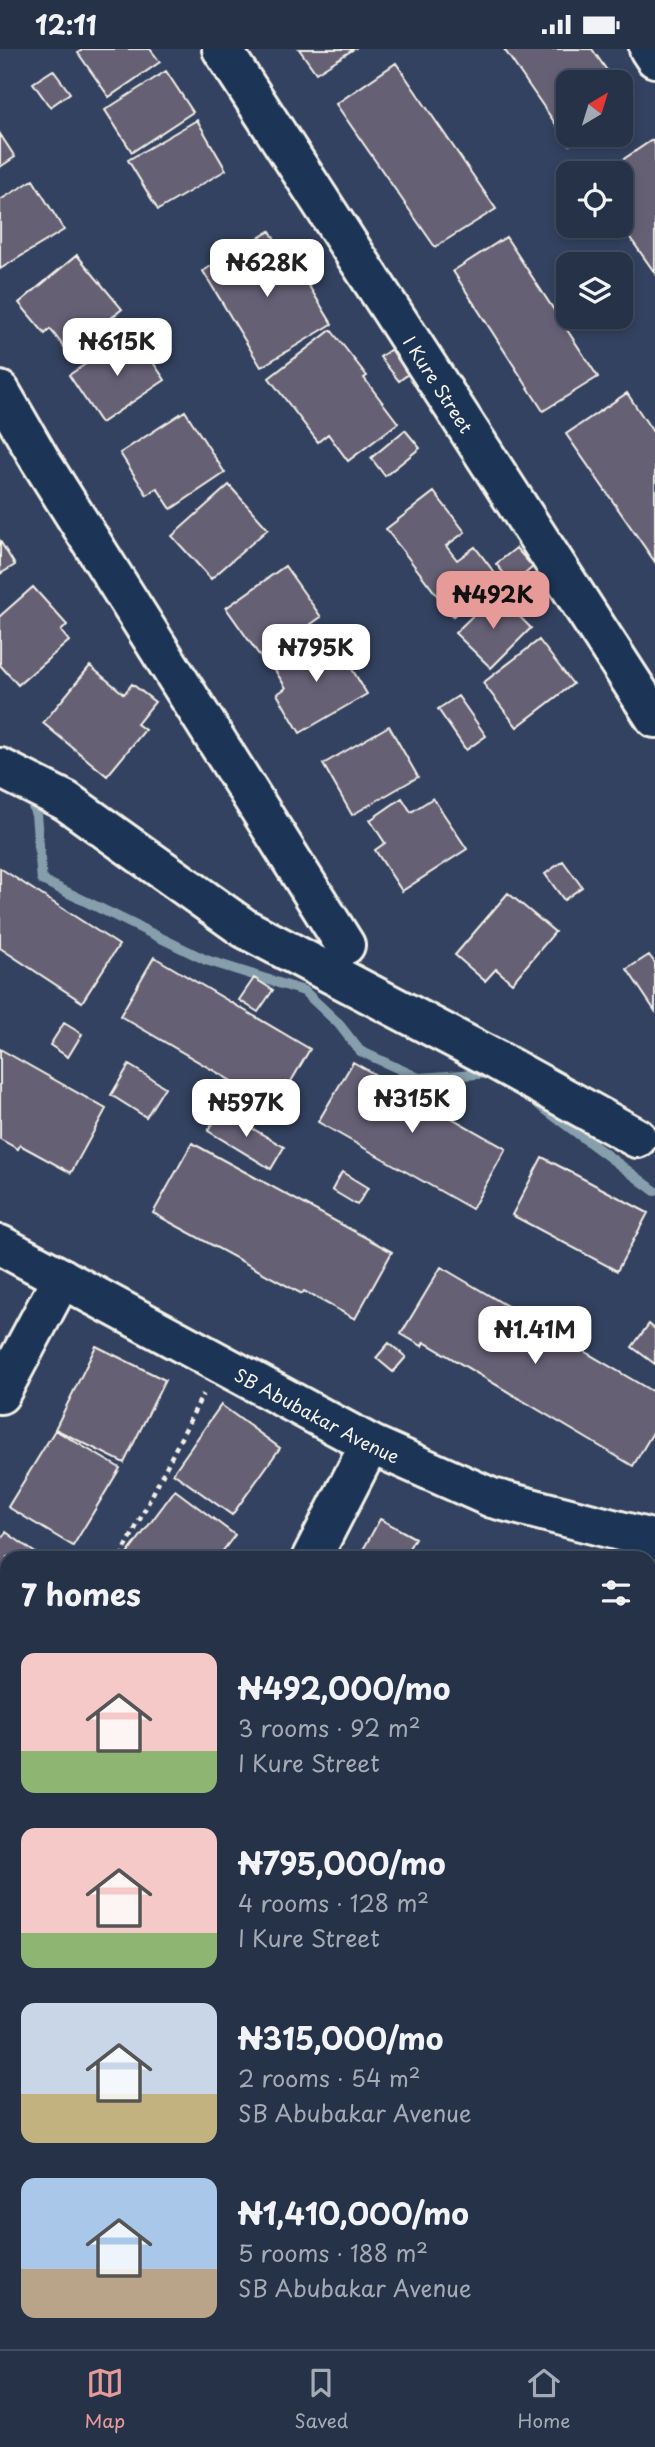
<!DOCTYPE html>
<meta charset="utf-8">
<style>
:root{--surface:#263248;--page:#2e3a4f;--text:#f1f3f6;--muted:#a4aab4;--line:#424d60;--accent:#e69b98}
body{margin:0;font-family:"Playpen Sans",sans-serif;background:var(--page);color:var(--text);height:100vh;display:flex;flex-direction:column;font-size:26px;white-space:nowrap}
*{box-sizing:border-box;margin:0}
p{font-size:23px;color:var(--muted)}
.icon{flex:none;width:38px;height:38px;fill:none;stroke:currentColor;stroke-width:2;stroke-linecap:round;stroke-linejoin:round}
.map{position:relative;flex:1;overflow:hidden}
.drawer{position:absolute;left:0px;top:1502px;width:656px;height:800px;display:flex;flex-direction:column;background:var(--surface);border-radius:21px 21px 0 0;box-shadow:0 4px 10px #0003,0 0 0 2px var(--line)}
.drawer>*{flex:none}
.needle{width:46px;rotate:38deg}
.fabs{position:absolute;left:556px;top:21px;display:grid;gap:14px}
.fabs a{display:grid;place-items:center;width:77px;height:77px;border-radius:14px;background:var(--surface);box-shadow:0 4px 10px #0003,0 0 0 2px var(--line);font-size:35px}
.price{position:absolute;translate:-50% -60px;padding:0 16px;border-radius:14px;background:#fff;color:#222;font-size:23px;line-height:46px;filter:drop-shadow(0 2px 4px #0008)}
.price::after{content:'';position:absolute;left:50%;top:42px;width:21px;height:16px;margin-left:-10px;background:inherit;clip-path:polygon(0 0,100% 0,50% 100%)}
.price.on{background:var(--accent);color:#111}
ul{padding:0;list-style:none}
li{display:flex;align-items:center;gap:21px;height:175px;padding:0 21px}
li span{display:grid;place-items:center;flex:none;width:196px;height:140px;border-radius:14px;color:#555}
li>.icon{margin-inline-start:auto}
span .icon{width:84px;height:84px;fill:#fffc;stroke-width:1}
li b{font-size:30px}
h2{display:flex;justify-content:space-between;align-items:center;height:84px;padding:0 21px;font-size:30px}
.status{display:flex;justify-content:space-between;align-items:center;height:49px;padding:0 35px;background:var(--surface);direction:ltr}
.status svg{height:19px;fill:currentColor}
.dock{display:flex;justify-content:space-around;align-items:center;height:98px;border-top:2px solid var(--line);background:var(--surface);font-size:19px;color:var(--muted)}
.dock a{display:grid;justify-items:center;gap:4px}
.dock .on{color:var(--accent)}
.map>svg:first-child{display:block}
</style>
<div class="status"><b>12:11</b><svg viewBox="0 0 49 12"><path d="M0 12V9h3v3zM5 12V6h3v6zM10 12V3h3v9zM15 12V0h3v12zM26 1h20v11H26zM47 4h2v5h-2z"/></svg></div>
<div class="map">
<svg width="655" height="2300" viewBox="0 0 655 2300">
<rect width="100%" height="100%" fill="#334260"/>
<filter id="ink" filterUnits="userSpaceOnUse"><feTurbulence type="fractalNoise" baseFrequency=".0143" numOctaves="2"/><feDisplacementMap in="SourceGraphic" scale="14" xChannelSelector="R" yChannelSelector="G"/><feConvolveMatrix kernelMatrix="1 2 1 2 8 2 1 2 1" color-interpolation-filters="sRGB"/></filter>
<g filter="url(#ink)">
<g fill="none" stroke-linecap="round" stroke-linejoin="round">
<!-- stream -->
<path stroke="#879fac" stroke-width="10" d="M29,746L36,766L42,831L206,911L304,942L338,974L360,1002L419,1029L491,1024
M538,1055L655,1142"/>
</g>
<!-- building -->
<path fill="#666174" stroke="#f4f1e8" stroke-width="2" d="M83,0H150L160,13L109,48L78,4Z
M299,0H354L316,24Z
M504,0H592L615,33H569V86H586L570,96Z
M396,14L496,160L435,198L336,55Z
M53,21L70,44L50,58L33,34Z
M166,22L193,63L132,103L105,61Z
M197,71L226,121L158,161L128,111Z
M0,85L15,108L0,118Z
M652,91L655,96V224L621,176V124H603Z
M33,131L64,181L0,220V151Z
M270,182L298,230L303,227L332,275L261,318L203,222Z
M506,188L598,328L543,362L453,222Z
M77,206L122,260L69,304L50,280L45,285L19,254Z
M331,281L367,327L364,329L398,374L348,412L328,385L318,393L269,329Z
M133,284L165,331L101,374L69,326Z
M397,296L415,320L399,332L380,308Z
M627,344L655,386V513L566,385Z
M185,362L225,424L171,460L157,439L147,446L120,404Z
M405,381L420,399L385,427L371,409Z
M229,436L268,480L211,530L172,487Z
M434,443L465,483L446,497L457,511L475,498L500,531L453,567L386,480Z
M0,492L15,516L0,525Z
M516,499L533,518L513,535L496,515Z
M285,517L321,568L262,610L226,559Z
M33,538L67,576L61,582L69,592L18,636L0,616V567Z
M496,544L531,579L491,619L455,584Z
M539,591L573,635L517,678L483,634Z
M335,592L367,645L300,684L277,645L286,639L270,613L303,594L310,607Z
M90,617L124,645L132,635L155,653L137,675L145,681L107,727L43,674Z
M458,647L486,687L466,701L438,660Z
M389,677L418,728L352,766L323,715Z
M402,749L411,763L433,749L467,800L402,842L375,801L385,794L370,771Z
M563,812L582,838L564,851L545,825Z
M0,819L119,896L82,953L0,899Z
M508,844L555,883L512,934L496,920L485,932L455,906Z
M649,906L655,914V962L627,920Z
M154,908L310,1000L276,1058L120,967Z
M254,929L273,941L258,963L239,951Z
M64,974L82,985L68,1008L50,996Z
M0,1000L106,1060L71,1124L20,1096L18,1100L0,1090Z
M353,1013L506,1100L472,1160L318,1073Z
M129,1016L165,1038L146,1068L111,1046Z
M221,1061L284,1098L271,1120L208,1082Z
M192,1094L392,1203L355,1270L304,1242L302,1245L153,1164Z
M542,1108L648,1164L617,1222L512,1166Z
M342,1123L368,1139L357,1156L332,1141Z
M441,1218L655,1344V1380L633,1417L424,1293L422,1297L401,1285Z
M649,1275L655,1280V1315L632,1298Z
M389,1294L406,1308L393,1323L376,1309Z
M96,1297L165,1331L124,1414L55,1380Z
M221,1356L280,1399L232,1466L173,1424Z
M55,1381L120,1419L73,1497L8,1458Z
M175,1441L235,1486L218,1508H125Z
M380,1470L415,1489L408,1501L424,1508H359Z
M6,1483L41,1508H7V1602L0,1597V1492Z
M0,1602L7,1607V1627L0,1636Z
M649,1623L655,1626V1683L649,1693Z
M649,1759L655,1761V1792L649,1804Z
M655,2135V2215L649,2218V2137Z
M655,2233V2274L649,2277V2236Z
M481,2294H525L516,2300H485Z"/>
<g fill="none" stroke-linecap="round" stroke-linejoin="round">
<defs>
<g id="minor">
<path id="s1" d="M222,0L655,669"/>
<path d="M649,0L655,9"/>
<path d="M0,342L40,411L345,896"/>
<path d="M0,719L66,752L244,879L496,1011L637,1089"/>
<path id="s2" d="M0,1196L370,1395L492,1449L655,1491"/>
<path d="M0,1345L62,1229"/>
<path d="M312,1508L370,1395"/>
<path d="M649,2066L655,2064"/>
<path d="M0,2261L7,2279"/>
</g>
</defs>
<!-- minor casing -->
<use href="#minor" stroke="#f4f1e8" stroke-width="44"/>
<!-- path -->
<path stroke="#f4f1e8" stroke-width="4.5" stroke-dasharray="5 5" stroke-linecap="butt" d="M121,1508L203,1345"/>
<!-- minor -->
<use href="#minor" stroke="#1d3557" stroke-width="38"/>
</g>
</g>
<g text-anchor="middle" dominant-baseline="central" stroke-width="5" stroke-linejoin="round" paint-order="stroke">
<!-- street labels -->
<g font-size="18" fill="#f4f1e8" stroke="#1d3557">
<text stroke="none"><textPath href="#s1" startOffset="399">I Kure Street</textPath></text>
<text stroke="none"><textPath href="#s2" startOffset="360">SB Abubakar Avenue</textPath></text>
</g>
</g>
</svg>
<div class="fabs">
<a><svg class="needle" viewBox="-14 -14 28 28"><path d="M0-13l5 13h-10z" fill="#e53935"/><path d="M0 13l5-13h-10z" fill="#a4aab4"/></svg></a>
<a><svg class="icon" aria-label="locate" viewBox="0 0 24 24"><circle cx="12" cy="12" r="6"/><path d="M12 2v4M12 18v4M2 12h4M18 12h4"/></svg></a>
<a><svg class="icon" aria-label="layers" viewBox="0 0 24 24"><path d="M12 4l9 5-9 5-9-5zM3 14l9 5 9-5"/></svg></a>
</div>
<b class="price" style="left:267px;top:250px">₦628K</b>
<b class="price" style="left:117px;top:329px">₦615K</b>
<b class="price on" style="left:493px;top:582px">₦492K</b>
<b class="price" style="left:316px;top:635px">₦795K</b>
<b class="price" style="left:412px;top:1086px">₦315K</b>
<b class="price" style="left:246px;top:1090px">₦597K</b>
<b class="price" style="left:535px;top:1317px">₦1.41M</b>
<section class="drawer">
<h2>7 homes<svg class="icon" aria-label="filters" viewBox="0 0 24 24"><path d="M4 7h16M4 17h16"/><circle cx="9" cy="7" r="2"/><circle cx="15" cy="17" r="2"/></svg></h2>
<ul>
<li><span style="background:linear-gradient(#f6c9c9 70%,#8fb573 0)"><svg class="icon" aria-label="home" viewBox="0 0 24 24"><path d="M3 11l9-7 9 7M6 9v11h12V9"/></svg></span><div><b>₦492,000/mo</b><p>3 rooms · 92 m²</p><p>I Kure Street</p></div></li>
<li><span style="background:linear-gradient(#f6c9c9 75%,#8fb573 0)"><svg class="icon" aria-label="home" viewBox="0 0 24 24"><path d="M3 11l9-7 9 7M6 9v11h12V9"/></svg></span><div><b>₦795,000/mo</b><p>4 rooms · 128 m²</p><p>I Kure Street</p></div></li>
<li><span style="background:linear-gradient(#c9d6e8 65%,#c2b280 0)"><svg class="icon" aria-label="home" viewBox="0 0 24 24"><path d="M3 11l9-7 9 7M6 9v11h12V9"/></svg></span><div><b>₦315,000/mo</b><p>2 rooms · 54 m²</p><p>SB Abubakar Avenue</p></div></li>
<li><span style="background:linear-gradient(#a9c7e8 65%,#b9a48a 0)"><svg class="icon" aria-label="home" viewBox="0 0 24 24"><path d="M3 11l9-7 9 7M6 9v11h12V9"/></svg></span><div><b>₦1,410,000/mo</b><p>5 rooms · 188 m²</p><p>SB Abubakar Avenue</p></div></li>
</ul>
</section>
</div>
<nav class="dock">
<a class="on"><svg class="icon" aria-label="map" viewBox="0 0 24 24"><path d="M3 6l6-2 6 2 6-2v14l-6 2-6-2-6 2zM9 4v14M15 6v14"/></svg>Map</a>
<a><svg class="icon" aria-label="saved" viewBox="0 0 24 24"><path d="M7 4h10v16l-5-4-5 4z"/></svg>Saved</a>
<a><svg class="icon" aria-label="home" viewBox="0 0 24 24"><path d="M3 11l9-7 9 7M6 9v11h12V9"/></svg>Home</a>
</nav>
